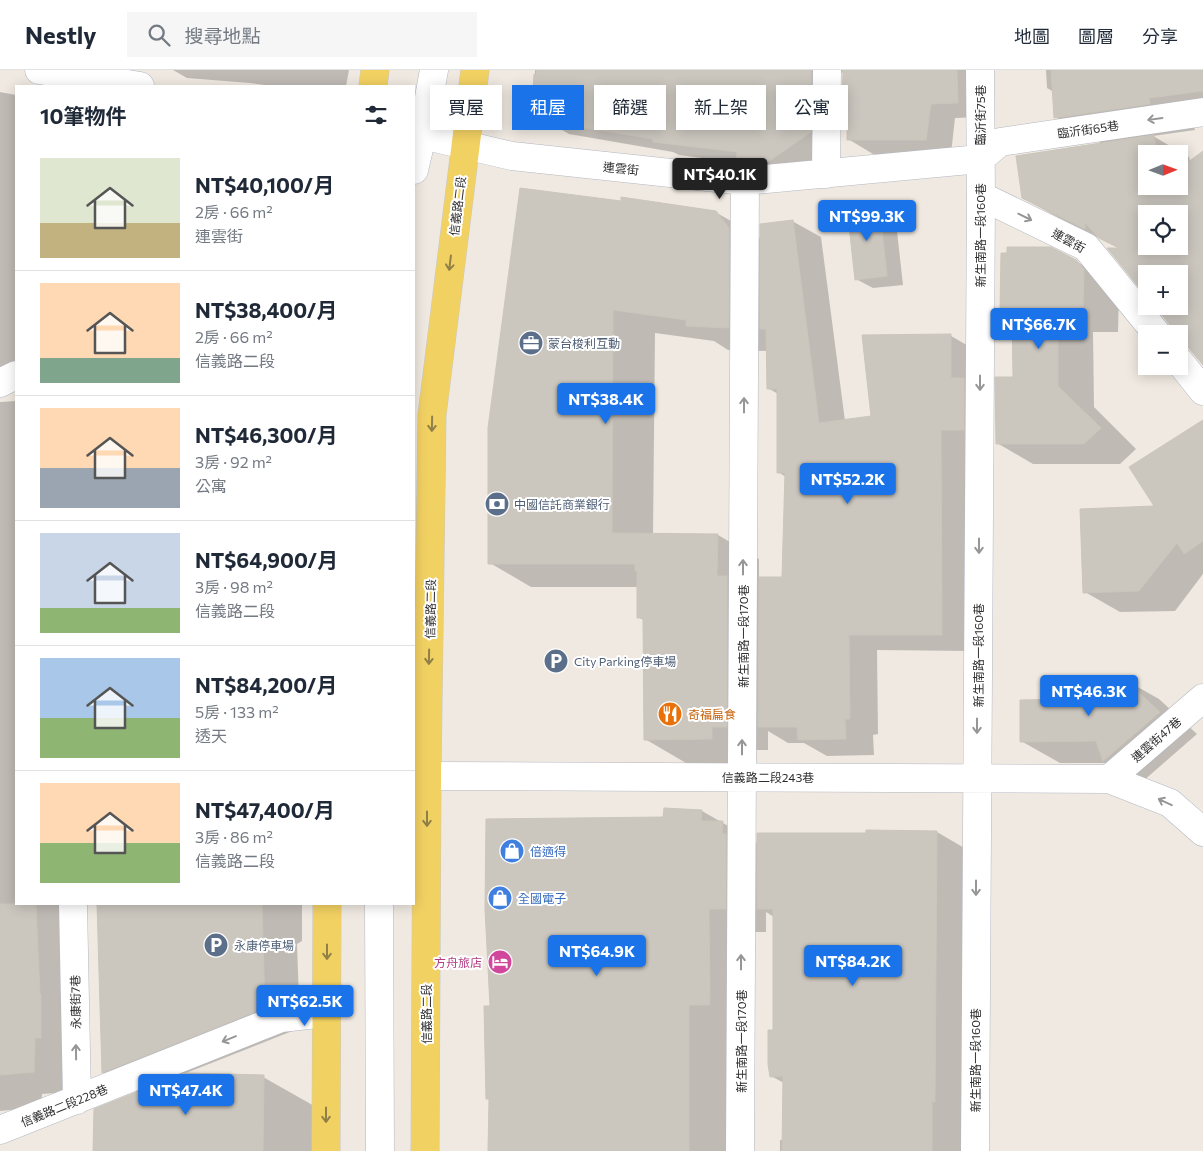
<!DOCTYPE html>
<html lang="zh-TW">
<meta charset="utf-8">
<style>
:root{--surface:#fff;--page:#f6f6f7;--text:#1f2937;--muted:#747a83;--line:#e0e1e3;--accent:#1a73e8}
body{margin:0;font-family:Commissioner,"Noto Sans TC",sans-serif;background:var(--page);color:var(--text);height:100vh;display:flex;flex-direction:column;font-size:19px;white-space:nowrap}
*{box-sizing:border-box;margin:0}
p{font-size:16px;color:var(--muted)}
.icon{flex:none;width:28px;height:28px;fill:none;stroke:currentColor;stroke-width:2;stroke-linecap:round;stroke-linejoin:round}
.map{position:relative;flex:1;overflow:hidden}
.side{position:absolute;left:15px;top:15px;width:400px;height:820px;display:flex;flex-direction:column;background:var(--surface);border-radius:0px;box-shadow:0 2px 12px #0003}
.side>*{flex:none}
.banner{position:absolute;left:430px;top:15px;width:475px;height:45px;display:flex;gap:10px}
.needle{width:32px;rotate:89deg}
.fabs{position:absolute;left:1138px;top:75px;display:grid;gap:10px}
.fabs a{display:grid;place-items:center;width:50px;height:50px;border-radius:0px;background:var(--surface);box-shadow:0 2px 12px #0003;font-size:25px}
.price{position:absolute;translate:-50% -42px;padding:0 11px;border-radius:5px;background:var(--accent);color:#fff;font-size:16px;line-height:32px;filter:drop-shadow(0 1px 2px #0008)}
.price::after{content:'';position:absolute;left:50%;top:30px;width:15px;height:11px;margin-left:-8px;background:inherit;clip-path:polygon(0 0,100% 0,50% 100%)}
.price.active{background:#222;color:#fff}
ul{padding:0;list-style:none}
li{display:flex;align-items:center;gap:15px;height:125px;padding:0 25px}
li+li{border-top:1px solid var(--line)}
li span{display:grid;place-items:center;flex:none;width:140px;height:100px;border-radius:0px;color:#555}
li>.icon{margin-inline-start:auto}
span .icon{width:60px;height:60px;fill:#fffc;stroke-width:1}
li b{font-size:21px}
h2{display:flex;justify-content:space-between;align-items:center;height:60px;padding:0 25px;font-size:21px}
.pill{padding:0 18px;border-radius:0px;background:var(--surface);box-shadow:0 2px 12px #0003;font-size:18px;line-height:45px}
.pill.active{background:var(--accent);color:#fff}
header{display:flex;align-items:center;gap:30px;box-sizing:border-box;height:70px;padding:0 25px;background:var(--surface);border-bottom:1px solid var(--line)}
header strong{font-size:24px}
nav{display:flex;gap:28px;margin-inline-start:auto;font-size:18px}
.search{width:350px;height:45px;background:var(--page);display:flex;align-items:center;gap:12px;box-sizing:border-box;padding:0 18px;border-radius:0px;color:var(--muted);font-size:19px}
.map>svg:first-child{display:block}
</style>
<header>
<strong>Nestly</strong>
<div class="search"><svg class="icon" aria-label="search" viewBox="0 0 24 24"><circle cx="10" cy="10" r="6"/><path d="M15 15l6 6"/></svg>搜尋地點</div>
<nav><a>地圖</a><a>圖層</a><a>分享</a></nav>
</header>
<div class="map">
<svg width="1203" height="1081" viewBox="0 0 1203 1081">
<rect width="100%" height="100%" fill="#efe9e1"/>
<!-- shadow -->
<path fill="#0003" fill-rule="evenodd" d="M173,0H349L346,16H272L250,13L187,8Z
M535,0H981L982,47L955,48L951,84H873L848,69V41L844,39V0L838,7L835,76L793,105L762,106L740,93L679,85L673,82L569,64L533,43Z
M1046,0H1203V53L1194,54L1195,60L1153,66L1189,87L1190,92L1203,83V293L1179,236V204H1146V224L1110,179H1121L1059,148L1023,128L1102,74L1055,47L1054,22L1047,18ZM1146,84H1179V116H1146ZM1146,144H1179V176H1146Z
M0,22L16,25V309L0,316Z
M879,134L895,143L903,215L873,218L856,209Z
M715,142L758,166L762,171L792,151L821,167L845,351L873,347L951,266L979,282L970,581L877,580L878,664L873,665L874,685L827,686L804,673H788L768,661V680H754V693H686L645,669V551L638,547V517H531L490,493L489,358ZM655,263L714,271L728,280L768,281V318L778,324V402L786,407L784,509L759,508V489L718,465H653Z
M1075,191L1112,212L1119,221L1118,262H1093L1094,337L1136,379L1120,394H1033L997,373L1014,309V248L1001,241Z
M16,331V834H70L69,1022L42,1024L41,1037L0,1041V332Z
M1203,351V504L1175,541L1120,542L1085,522L1156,438Z
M1120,607L1159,629L1197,664L1142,712L1109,693H1060L1021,671L1078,631Z
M702,741L758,773L937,762L978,786L973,1081H780V1070H784V1013L771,1006L775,961L774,847L766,842V862H749L729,1081H489L491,938L664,749Z
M98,834H302V871L297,874L300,958L181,1005L263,1007L316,1037V1081H95L139,1023L103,1002Z"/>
<!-- building -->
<path fill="#cbc7bf" stroke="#cbc5ba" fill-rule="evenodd" d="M537,0H811V62L768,92H736L737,82L653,72V69L543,51L544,44H532L534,4L536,5Z
M843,0H957L958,33L931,34L926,70H847V36L842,39Z
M1051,0H1203V21L1149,28L1150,34L1054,48Z
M1154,65L1157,84H1146V116H1179V99L1203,81V295L1179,266V264H1177L1155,236H1179V204H1146V226L1107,178H1119L1099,168L1085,153V159L1022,128L1016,86ZM1146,144H1179V176H1146Z
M520,118L621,131V127L716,141L729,158V258L686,256V250L613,240L612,463L718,464L717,506H727V657H712V669L644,670L643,548H637V501H635V494H488V358Z
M879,133L887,206L855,210L847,137Z
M793,150L819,353L871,346L862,265L951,264V308H964V360H941L942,565H849L850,649H845L846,669L798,670L797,657H758L759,507H782L785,403H777V319H767L766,259H760V154Z
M1007,177H1051L1076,190L1084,199L1083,242H1058V316L1101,358L1084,374H996L995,307H1013L1012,241H1000L1001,183H1007Z
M1203,350V471L1184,484L1177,473L1139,521L1083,523L1080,439L1154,436L1129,397Z
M1120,605L1160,642L1103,691L1096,671L1020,672V630L1078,629Z
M664,738L702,740L701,751H723L722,764H726V839H709L710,935H689V1081H488L489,1029H486L484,936H490L485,839L486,749L663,747Z
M866,760L937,761L935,1032L932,1031V1081H782L783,1006L770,1007L768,994V960H773V839H757V763H866Z
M0,834H36L40,925L41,924V968H35L34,1002L0,1005Z
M97,834H262L265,938L102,1003Z
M184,1003L264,1005L263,1081H93L94,1039Z"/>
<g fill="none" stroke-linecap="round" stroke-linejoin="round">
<defs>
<path id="minor" d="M39,0L140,16
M414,63L512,86L745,111L980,89
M980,89L1000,72L1203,42
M414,100L422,66L434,0
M826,104L827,0
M981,126L1086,177L1157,264
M1179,291L1203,321
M0,313L16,305
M427,706L1109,709L1170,733L1203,762
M1109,709L1203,628
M73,834L77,1030
M379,834L380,1081
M0,1060L281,948L326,943
M740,1081L745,111
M975,1081L981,126L980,0"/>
<path id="major" d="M373,16L375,0
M326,1081L327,834
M425,1081L427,706L432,345L475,0"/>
</defs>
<!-- minor casing -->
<use href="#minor" stroke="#b4b7c1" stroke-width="29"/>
<!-- major casing -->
<use href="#major" stroke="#c9c9c9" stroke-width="29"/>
<!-- minor -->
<use href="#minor" stroke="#fff" stroke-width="28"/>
<!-- major -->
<use href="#major" stroke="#f2d163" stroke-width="28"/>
</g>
<!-- one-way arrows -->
<defs><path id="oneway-shaft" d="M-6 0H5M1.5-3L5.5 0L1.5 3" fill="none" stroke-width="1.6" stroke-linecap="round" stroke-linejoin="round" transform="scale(1.25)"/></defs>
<g stroke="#969696">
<use href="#oneway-shaft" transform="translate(1155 49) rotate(172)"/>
<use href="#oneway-shaft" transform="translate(1025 147) rotate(26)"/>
<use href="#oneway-shaft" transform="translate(980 313) rotate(90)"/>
<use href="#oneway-shaft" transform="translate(744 335) rotate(-90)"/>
<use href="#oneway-shaft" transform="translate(979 476) rotate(90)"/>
<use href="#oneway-shaft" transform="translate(743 497) rotate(-90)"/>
<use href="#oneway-shaft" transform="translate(977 656) rotate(90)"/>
<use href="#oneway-shaft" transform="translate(742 677) rotate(-90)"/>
<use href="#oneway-shaft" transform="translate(1165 732) rotate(-155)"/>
<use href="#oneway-shaft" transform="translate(976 818) rotate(90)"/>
<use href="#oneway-shaft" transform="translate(741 892) rotate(-90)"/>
<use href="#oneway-shaft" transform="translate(229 969) rotate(158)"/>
<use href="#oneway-shaft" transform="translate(76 982) rotate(-91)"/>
</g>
<g stroke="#908048">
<use href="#oneway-shaft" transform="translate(450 193) rotate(97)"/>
<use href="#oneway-shaft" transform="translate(432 354) rotate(91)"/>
<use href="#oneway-shaft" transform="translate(429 587) rotate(91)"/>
<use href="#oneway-shaft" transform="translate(427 749) rotate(90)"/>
<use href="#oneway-shaft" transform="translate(327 882) rotate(90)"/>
<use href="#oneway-shaft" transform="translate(326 1045) rotate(90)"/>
</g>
<!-- icons -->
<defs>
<symbol id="office-disc" viewBox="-11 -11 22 22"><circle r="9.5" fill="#5c6f8a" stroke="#fff"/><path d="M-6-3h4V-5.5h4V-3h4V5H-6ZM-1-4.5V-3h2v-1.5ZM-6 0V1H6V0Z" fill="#fff"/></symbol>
<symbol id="bank-disc" viewBox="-11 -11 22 22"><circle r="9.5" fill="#5c6f8a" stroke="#fff"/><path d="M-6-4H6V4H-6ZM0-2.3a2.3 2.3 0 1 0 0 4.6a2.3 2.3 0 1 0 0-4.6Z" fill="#fff"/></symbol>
<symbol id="parking-disc" viewBox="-11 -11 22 22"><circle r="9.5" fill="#5c6f8a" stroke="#fff"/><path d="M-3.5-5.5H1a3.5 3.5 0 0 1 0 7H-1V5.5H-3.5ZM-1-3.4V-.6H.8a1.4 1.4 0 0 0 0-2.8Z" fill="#fff"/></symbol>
<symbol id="restaurant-disc" viewBox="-11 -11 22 22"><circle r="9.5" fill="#e8710a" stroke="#fff"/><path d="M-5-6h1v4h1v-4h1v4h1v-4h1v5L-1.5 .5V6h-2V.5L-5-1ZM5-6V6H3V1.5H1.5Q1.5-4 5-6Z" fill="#fff"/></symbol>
<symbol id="shop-disc" viewBox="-11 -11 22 22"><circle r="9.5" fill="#3f7fe0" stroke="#fff"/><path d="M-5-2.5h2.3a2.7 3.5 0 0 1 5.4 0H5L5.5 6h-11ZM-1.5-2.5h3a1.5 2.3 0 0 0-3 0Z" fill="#fff"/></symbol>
<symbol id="hotel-disc" viewBox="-11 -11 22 22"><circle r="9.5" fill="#d1479c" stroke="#fff"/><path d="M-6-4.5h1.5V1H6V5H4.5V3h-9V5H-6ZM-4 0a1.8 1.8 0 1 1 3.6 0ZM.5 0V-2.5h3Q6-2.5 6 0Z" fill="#fff"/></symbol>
</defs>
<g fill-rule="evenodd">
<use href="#office-disc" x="517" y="259" width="28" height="28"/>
<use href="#bank-disc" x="483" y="420" width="28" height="28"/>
<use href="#parking-disc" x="542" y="577" width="28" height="28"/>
<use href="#restaurant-disc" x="656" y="630" width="28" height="28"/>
<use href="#shop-disc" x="498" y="767" width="28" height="28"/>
<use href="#shop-disc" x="486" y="814" width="28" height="28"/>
<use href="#parking-disc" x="202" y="861" width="28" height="28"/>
<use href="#hotel-disc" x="486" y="878" width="28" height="28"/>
</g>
<g text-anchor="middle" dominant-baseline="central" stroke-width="4" stroke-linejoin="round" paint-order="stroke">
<!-- street labels -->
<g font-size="12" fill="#2e2e2e" stroke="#fff">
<text transform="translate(980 45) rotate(-90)">臨沂街75巷</text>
<text transform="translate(1088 59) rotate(-8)">臨沂街65巷</text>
<text transform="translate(621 98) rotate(6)">連雲街</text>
<text transform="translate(457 136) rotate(-83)">信義路二段</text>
<text transform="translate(980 165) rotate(-90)">新生南路一段160巷</text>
<text transform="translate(1069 170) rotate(29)">連雲街</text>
<text transform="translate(430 539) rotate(-89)">信義路二段</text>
<text transform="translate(743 566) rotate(-90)">新生南路一段170巷</text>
<text transform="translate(978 585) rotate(-90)">新生南路一段160巷</text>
<text transform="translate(1156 669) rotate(-41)">連雲街47巷</text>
<text x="768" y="707">信義路二段243巷</text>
<text transform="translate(75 932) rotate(-91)">永康街7巷</text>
<text transform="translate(426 944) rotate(-90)">信義路二段</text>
<text transform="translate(741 971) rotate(-90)">新生南路一段170巷</text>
<text transform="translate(975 990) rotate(-90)">新生南路一段160巷</text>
<text transform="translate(64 1035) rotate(-22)">信義路二段228巷</text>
</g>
<!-- service labels -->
<g font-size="12" fill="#4e5e75" stroke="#fff" text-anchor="start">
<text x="548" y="273">蒙台梭利互動</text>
<text x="514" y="434">中國信託商業銀行</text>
<text x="574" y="591">City Parking停車場</text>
<text x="234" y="875">永康停車場</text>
</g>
<!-- food labels -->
<g font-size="12" fill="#c56008" stroke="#fff" text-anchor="start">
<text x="688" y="644">奇福扁食</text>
</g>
<!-- shop labels -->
<g font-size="12" fill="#366cbe" stroke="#fff" text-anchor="start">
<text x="530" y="781">倍適得</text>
<text x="518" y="828">全國電子</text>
</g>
<!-- hotel labels -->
<g font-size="12" fill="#b23c85" stroke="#fff" text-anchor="end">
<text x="482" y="892">方舟旅店</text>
</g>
</g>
</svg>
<div class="fabs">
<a><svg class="needle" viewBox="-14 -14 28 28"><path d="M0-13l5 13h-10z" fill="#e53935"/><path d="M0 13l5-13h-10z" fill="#747a83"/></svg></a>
<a><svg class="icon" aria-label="locate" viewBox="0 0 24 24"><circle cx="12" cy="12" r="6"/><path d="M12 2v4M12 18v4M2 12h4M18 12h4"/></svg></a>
<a>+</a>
<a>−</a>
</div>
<b class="price active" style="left:720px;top:130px">NT$40.1K</b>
<b class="price" style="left:867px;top:172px">NT$99.3K</b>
<b class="price" style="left:1039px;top:280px">NT$66.7K</b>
<b class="price" style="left:606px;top:355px">NT$38.4K</b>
<b class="price" style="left:848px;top:435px">NT$52.2K</b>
<b class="price" style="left:1089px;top:647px">NT$46.3K</b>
<b class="price" style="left:597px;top:907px">NT$64.9K</b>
<b class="price" style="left:853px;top:917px">NT$84.2K</b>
<b class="price" style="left:305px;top:957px">NT$62.5K</b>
<b class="price" style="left:186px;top:1046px">NT$47.4K</b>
<div class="banner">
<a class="pill">買屋</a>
<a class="pill active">租屋</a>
<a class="pill">篩選</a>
<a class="pill">新上架</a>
<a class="pill">公寓</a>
</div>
<section class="side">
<h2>10筆物件<svg class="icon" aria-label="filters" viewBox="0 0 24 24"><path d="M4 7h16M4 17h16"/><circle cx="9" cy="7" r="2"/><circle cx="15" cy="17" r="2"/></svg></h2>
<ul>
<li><span style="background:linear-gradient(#dfe7d0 65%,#c2b280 0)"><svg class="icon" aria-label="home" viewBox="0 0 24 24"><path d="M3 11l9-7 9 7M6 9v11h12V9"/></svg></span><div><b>NT$40,100/月</b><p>2房 · 66 m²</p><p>連雲街</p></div></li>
<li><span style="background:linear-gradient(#ffd9b3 75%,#7fa58c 0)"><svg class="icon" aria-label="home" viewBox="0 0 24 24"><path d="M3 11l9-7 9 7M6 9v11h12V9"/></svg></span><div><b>NT$38,400/月</b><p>2房 · 66 m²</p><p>信義路二段</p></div></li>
<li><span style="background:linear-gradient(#ffd9b3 60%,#9aa5b1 0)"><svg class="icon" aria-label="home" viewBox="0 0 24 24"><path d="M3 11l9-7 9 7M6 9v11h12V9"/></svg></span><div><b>NT$46,300/月</b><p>3房 · 92 m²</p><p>公寓</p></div></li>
<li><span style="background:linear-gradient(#c9d6e8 75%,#8fb573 0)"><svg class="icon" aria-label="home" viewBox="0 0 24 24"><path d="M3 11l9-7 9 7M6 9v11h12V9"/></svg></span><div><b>NT$64,900/月</b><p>3房 · 98 m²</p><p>信義路二段</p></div></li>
<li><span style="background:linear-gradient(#a9c7e8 60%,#8fb573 0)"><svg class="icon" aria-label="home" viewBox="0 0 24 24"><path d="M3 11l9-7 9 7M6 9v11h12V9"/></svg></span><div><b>NT$84,200/月</b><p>5房 · 133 m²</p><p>透天</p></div></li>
<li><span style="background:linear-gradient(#ffd9b3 60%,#8fb573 0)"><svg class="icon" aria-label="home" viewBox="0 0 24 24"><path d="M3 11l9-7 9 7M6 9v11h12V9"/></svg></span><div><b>NT$47,400/月</b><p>3房 · 86 m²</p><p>信義路二段</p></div></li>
</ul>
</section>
</div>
